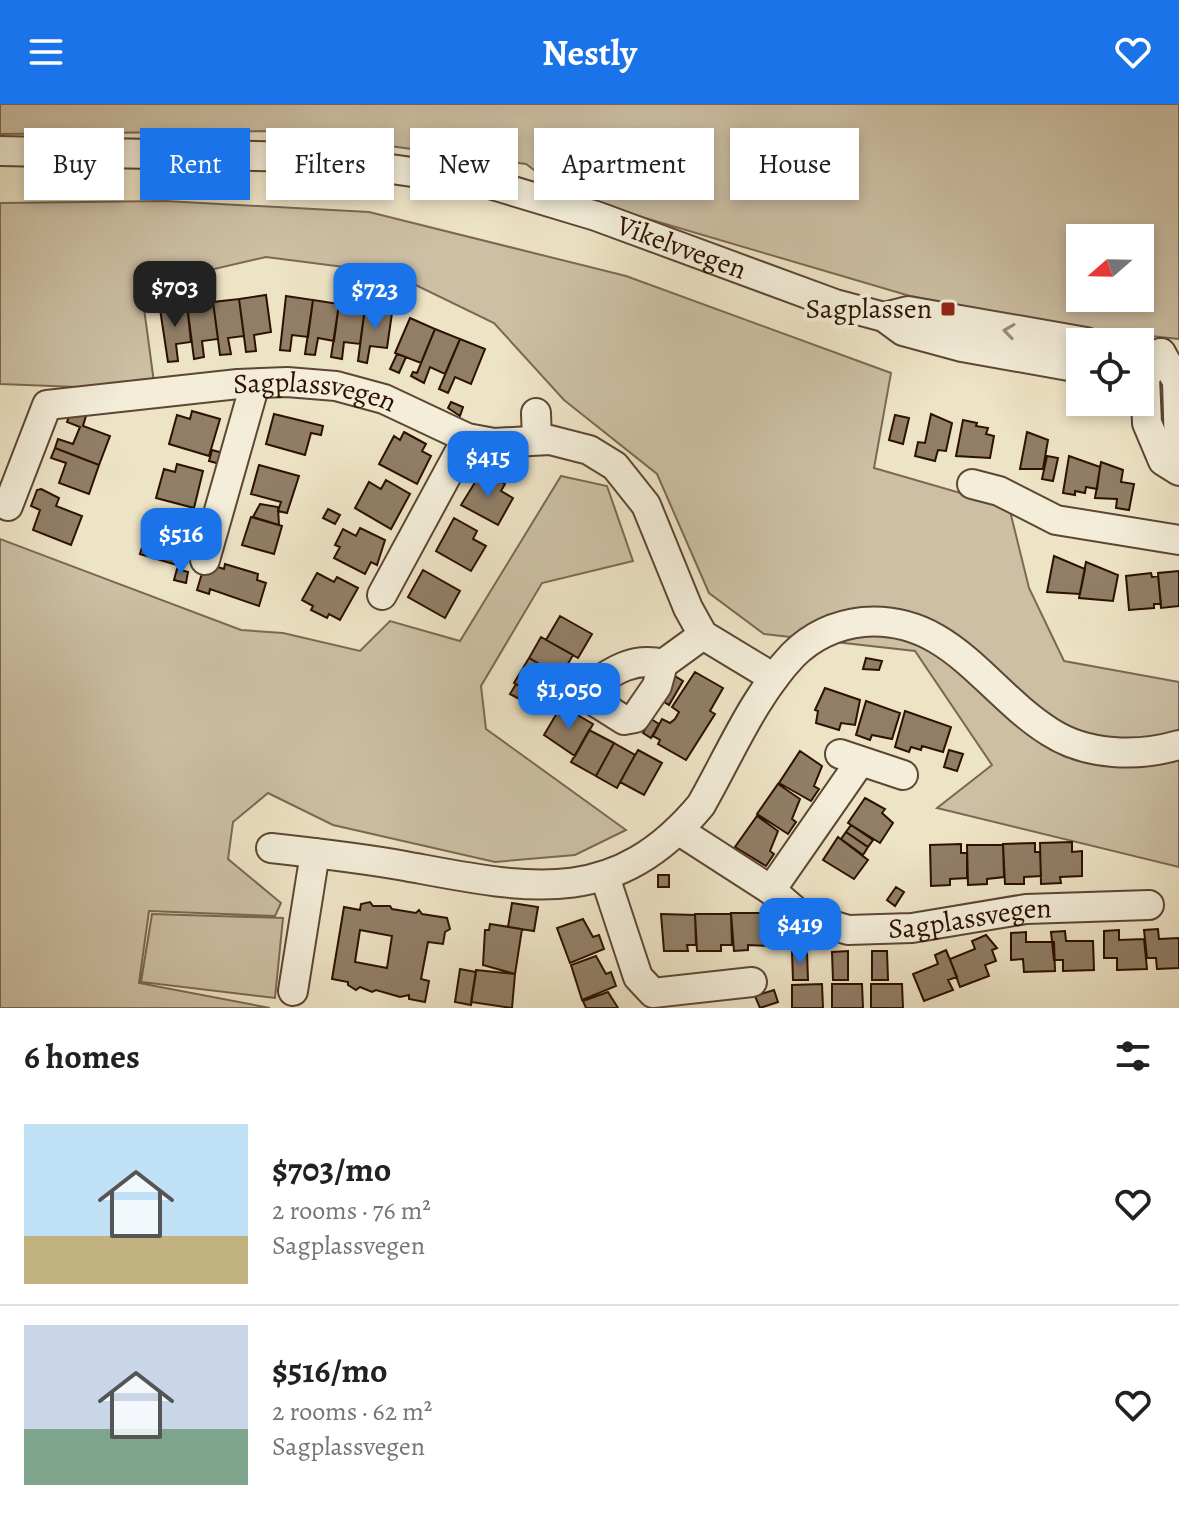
<!DOCTYPE html>
<meta charset="utf-8">
<style>
:root{--surface:#fff;--page:#f2f2f2;--text:#202124;--muted:#757577;--line:#e0e0e0;--accent:#1a73e8}
body{margin:0;font-family:Alegreya,serif;background:var(--page);color:var(--text);height:100vh;display:flex;flex-direction:column;font-size:30px;white-space:nowrap}
*{box-sizing:border-box;margin:0}
p{font-size:26px;color:var(--muted)}
.icon{flex:none;width:44px;height:44px;fill:none;stroke:currentColor;stroke-width:2;stroke-linecap:round;stroke-linejoin:round}
.map{position:relative;height:904px;overflow:hidden}
.drawer{display:flex;flex-direction:column;background:var(--surface);flex:1}
.drawer>*{flex:none}
.hud{position:absolute;left:24px;top:24px;width:1132px;height:72px;display:flex;gap:16px}
.needle{width:52px;rotate:250deg}
.tools{position:absolute;left:1066px;top:120px;display:grid;gap:16px}
.tools a{display:grid;place-items:center;width:88px;height:88px;border-radius:0px;background:var(--surface);box-shadow:0 4px 12px #0003;font-size:40px}
.price{position:absolute;translate:-50% -68px;padding:0 18px;border-radius:16px;background:var(--accent);color:#fff;font-size:26px;line-height:52px;filter:drop-shadow(0 2px 4px #0008)}
.price::after{content:'';position:absolute;left:50%;top:48px;width:24px;height:18px;margin-left:-12px;background:inherit;clip-path:polygon(0 0,100% 0,50% 100%)}
.price.current{background:#222;color:#fff}
ul{padding:0;list-style:none}
li{display:flex;align-items:center;gap:24px;height:200px;padding:0 24px}
li+li{border-top:2px solid var(--line)}
li span{display:grid;place-items:center;flex:none;width:224px;height:160px;border-radius:0px;color:#555}
li>.icon{margin-inline-start:auto}
span .icon{width:96px;height:96px;fill:#fffc;stroke-width:1}
li b{font-size:34px}
h2{display:flex;justify-content:space-between;align-items:center;height:96px;padding:0 24px;font-size:34px}
.pill{padding:0 28px;border-radius:0px;background:var(--surface);box-shadow:0 4px 12px #0003;font-size:28px;line-height:72px}
.pill.current{background:var(--accent);color:#fff}
header{display:flex;justify-content:space-between;align-items:center;height:104px;padding:0 24px;background:var(--accent);color:#fff;font-size:36px;font-weight:600}
.map>svg:first-child{display:block}
</style>
<header><svg class="icon" aria-label="menu" viewBox="0 0 24 24"><path d="M4 6h16M4 12h16M4 18h16"/></svg>Nestly<svg class="icon" aria-label="heart" viewBox="0 0 24 24"><path d="M12 20l-8-8c-3-5 5-10 8-4 3-6 11-1 8 4z"/></svg></header>
<div class="map">
<svg width="1179" height="904" viewBox="0 0 1179 904">
<rect width="100%" height="100%" fill="#ede3c5"/>
<filter id="stains"><feTurbulence type="fractalNoise" baseFrequency=".0025" numOctaves="4"/><feColorMatrix values="0 0 0 0 .2 0 0 0 0 .09 0 0 0 0 .02 0 0 0 .5 -.17"/></filter>
<radialGradient id="worn" r=".72"><stop offset=".6" stop-color="#630" stop-opacity="0"/><stop offset="1" stop-color="#630" stop-opacity=".3"/></radialGradient>
<!-- green -->
<path fill="#ccbfa4" stroke="#7c6852" stroke-width="2" fill-rule="evenodd" d="M0,0H1179V235L1093,226L910,192L567,91L526,60L276,27L0,30ZM1080,134H1140V194H1080Z
M165,97L369,108L626,172L891,269L874,364L1009,403L1029,484L1064,557L1179,578V763L937,704L992,661L915,547L764,530L709,489L657,370L564,296L494,219L391,169L266,153L141,182L155,286L0,280V99Z
M561,372L607,382L633,457L542,479L481,582L486,625L626,726L575,751L495,758L333,721L268,689L233,718L228,755L281,799L275,812L149,807L139,879L270,904H0V435L241,526L283,529L360,547L390,517L460,537Z
M152,810L283,814L275,894L141,878Z"/>
<!-- building -->
<path fill="#917e67" stroke="#2d1101" stroke-width="2" fill-rule="evenodd" d="M266,191L271,228L254,231L256,247L246,248L239,195Z
M286,192L313,196L308,233L292,231L290,247L280,246Z
M239,195L244,232L228,234L231,250L220,251L213,198Z
M313,196L339,200L334,237L318,234L315,251L305,250Z
M213,198L218,235L202,237L204,253L194,255L187,201Z
M339,200L365,204L360,240L344,238L342,255L331,253Z
M187,201L191,238L176,240L178,257L168,258L160,205Z
M392,201L397,202L396,210L392,209L387,244L370,242L367,259L358,257L365,204L391,207Z
M410,214L435,225L421,259L395,249Z
M435,225L460,235L445,270L430,263L424,279L411,272L413,268L417,269Z
M460,235L485,245L471,280L455,273L448,289L439,285Z
M397,250L406,253L399,269L390,265Z
M451,298L463,303L460,312L448,304Z
M71,307L86,312L83,322L110,332L99,361L55,344L58,335L73,340L80,323L67,318Z
M192,307L220,315L209,352L169,340L177,311L190,315Z
M274,310L323,322L321,331L311,329L305,351L266,340Z
M931,310L952,319L946,347L938,346L935,357L915,352L918,338L925,339Z
M895,311L909,314L903,340L889,336Z
M963,316L977,319L976,322L988,324L986,330L994,332L990,354L956,352Z
M404,328L426,340L422,347L431,352L417,380L379,360L394,332L400,336Z
M1027,328L1048,336L1043,365H1020Z
M55,344L99,361L89,390L59,379L66,359L51,354Z
M212,346L223,349L220,360L209,357Z
M1047,352L1058,354L1053,377L1042,375Z
M1069,352L1100,363L1097,385L1086,383L1085,389L1075,387V391L1063,389Z
M1101,358L1123,366L1121,378L1134,380L1129,406L1116,404L1117,395L1095,394Z
M177,360L203,367L194,404L156,394L164,365L175,368Z
M259,361L299,372L287,409L278,407L281,398L251,390Z
M482,367L505,380L501,387L513,394L498,421L461,401Z
M386,376L410,390L391,425L355,404L369,378L381,385Z
M41,385L59,394L56,402L82,412L71,441L33,426L40,406L31,402L37,386Z
M260,400L278,403L279,421L253,413Z
M328,405L340,411L335,420L323,414Z
M161,413L189,421L182,456L179,455L177,461L140,450L149,418L158,421Z
M251,413L282,422L274,450L242,441Z
M454,414L477,427L473,435L486,442L471,467L436,447Z
M360,424L385,436L377,461L371,458L365,470L334,454L340,443L335,441L343,425L356,432Z
M1054,452L1085,465L1080,490L1047,488Z
M1086,458L1118,471L1113,497L1079,494Z
M205,459L224,465L225,460L258,470L257,476L266,479L259,502L210,485L209,490L197,486Z
M177,465L188,468L186,479L174,476Z
M423,466L460,487L445,514L408,493Z
M1179,467V502L1161,504L1158,469Z
M317,469L334,478L337,473L358,484L340,516L329,510L327,514L311,506L313,502L302,496Z
M1151,469L1152,473L1158,472L1161,500H1154V504L1129,506L1126,472Z
M560,512L592,530L578,554L546,536Z
M541,533L573,551L561,572L529,554Z
M529,554L561,572L546,597L514,579Z
M866,554L882,557L879,566L863,565Z
M695,568L723,584L710,607L715,610L686,656L658,640L660,636L653,632L662,615L670,619L675,615L679,608L672,603Z
M675,572L683,577L669,601L661,596Z
M516,580L541,595L536,604L510,590Z
M825,584L860,596L855,621L841,619L839,626L816,619L818,607L815,606Z
M866,597L900,609L892,635L872,631L870,636L856,631Z
M569,606L593,620L575,652L544,631L557,609L565,613Z
M905,607L951,623L943,648L922,642L921,646L911,643L909,648L895,643Z
M651,615L659,620L651,634L643,629Z
M589,626L614,639L596,672L571,658Z
M614,639L635,651L617,684L596,672Z
M638,646L662,659L644,691L620,678Z
M949,646L963,650L957,667L944,663Z
M800,647L822,662L814,682L819,685L811,697L779,679Z
M778,680L800,695L792,715L796,718L788,730L757,710Z
M865,694L885,705L882,709L893,719L880,739L848,719Z
M757,712L778,727L770,747L774,750L766,762L735,743Z
M851,721L873,736L868,743L846,728Z
M846,728L868,743L863,751L841,735Z
M838,733L868,756L854,775L823,756Z
M1072,738V748L1082,747V772L1060,773L1061,779L1041,780L1040,739Z
M1035,739V748H1040L1041,772L1024,773V780H1005L1003,740Z
M961,740V749H967V774L950,775V781L931,782L930,741Z
M967,741H1003L1004,773L987,775V780L968,781Z
M658,771H669V783H658Z
M896,783L904,788L895,802L887,796Z
M370,798L373,802H390L392,805L416,809L419,806L422,810L447,814L450,825L445,828L443,840L428,838L421,875L429,877L425,898L409,895V891L400,893L376,886L372,888L360,883L356,886L348,881V878L332,875L344,803L360,806L361,800ZM360,826L392,832L387,864L355,858Z
M512,799L538,803L534,827L508,823Z
M759,809L769,814V842L748,841V846L734,847L731,809Z
M661,810L695,811L696,841H687L688,847H664Z
M695,810H731L732,841H721V847H697Z
M583,815L593,833L599,831L604,845L570,859L557,824Z
M490,820L522,825L515,870L483,861L485,826H489Z
M1158,825L1159,835L1179,834V864L1157,865L1156,854H1147L1144,826Z
M1119,826V836L1144,835L1147,865L1117,866V854H1104V827Z
M1065,827L1066,837H1093L1094,866L1063,867V856H1054L1051,828Z
M1026,828V838H1054L1055,867L1024,868L1023,855L1011,856V829Z
M986,831L997,844L992,846L996,857L985,861L989,872L960,883L950,855L975,845L972,837Z
M946,846L957,873L948,876L953,886L924,897L913,870L938,860L935,851Z
M848,847V876H833L832,848Z
M872,847H887L888,876H872Z
M792,848H807L808,876H793Z
M596,852L606,870L611,868L616,882L582,896L571,861Z
M460,865L476,868L471,901L455,898Z
M476,866L515,870L512,904L471,898Z
M822,880L823,904H792V881Z
M832,880H862L863,904H832Z
M871,880H902L903,904H871Z
M774,886L778,898L760,904L755,892Z
M608,888L618,904H586L583,897Z"/>
<g fill="none" stroke-linecap="round" stroke-linejoin="round">
<defs>
<g id="minor">
<path id="s1" d="M0,47L306,53L483,78L596,112L835,200L884,213L903,227L962,243L1080,264"/>
<path d="M884,213L908,207L1086,238"/>
<path d="M1161,249L1145,274L1147,319L1163,357L1179,367"/>
<path d="M1161,249L1177,277L1179,345"/>
<path d="M536,309L537,336"/>
<path d="M972,380L999,387L1056,416L1179,436"/>
<path id="s2" d="M8,402L47,301L238,280L287,278L336,282L384,295L467,334L494,339L550,336L589,346L615,362L646,401L688,504L703,531L774,574"/>
<path d="M205,456L255,280"/>
<path d="M382,491L467,334"/>
<path d="M663,560L657,582L635,614L624,616L594,597L591,582C614,566 634,553 663,560L703,531"/>
<path d="M840,650L903,671"/>
<path id="s3" d="M678,726L771,786L800,811L848,826L912,824L1026,805L1149,801"/>
<path d="M271,744C316,749 361,754 405,762C525,784 613,807 701,701C729,652 754,592 793,551C812,532 836,521 863,518C950,511 985,587 1050,628C1087,652 1138,653 1179,641"/>
<path d="M605,773L638,873L653,889L752,878"/>
<path d="M771,786L860,658"/>
<path d="M293,887L315,749"/>
</g>
</defs>
<!-- minor casing -->
<use href="#minor" stroke="#5d4632" stroke-width="32"/>
<!-- minor -->
<use href="#minor" stroke="#f3edd9" stroke-width="28"/>
</g>
<!-- one-way arrows -->
<defs><path id="oneway-chevron" d="M-2-3.5L2.5 0L-2 3.5" fill="none" stroke-width="1.6" stroke-linecap="round" stroke-linejoin="round" transform="scale(2)"/></defs>
<use stroke="#9a8a78" href="#oneway-chevron" transform="translate(1009 227) rotate(-172)"/>
<!-- markers -->
<rect fill="#8f2418" stroke="#f3edd9" stroke-width="3" x="940" y="197" width="16" height="16" rx="4"/>
<g text-anchor="middle" dominant-baseline="central" stroke-width="8" stroke-linejoin="round" paint-order="stroke">
<!-- street labels -->
<g font-size="28" fill="#2d1101" stroke="#f3edd9">
<text stroke="none"><textPath href="#s1" startOffset="694">Vikelvvegen</textPath></text>
<text stroke="none"><textPath href="#s2" startOffset="378">Sagplassvegen</textPath></text>
<text stroke="none"><textPath href="#s3" startOffset="322">Sagplassvegen</textPath></text>
</g>
<!-- poi labels -->
<g font-size="28" fill="#2d1101" stroke="#f3edd9" text-anchor="end">
<text x="932" y="205">Sagplassen</text>
</g>
</g>
<rect width="100%" height="100%" filter="url(#stains)"/>
<rect width="100%" height="100%" fill="url(#worn)"/>
</svg>
<div class="tools">
<a><svg class="needle" viewBox="-14 -14 28 28"><path d="M0-13l5 13h-10z" fill="#e53935"/><path d="M0 13l5-13h-10z" fill="#757577"/></svg></a>
<a><svg class="icon" aria-label="locate" viewBox="0 0 24 24"><circle cx="12" cy="12" r="6"/><path d="M12 2v4M12 18v4M2 12h4M18 12h4"/></svg></a>
</div>
<b class="price current" style="left:175px;top:225px">$703</b>
<b class="price" style="left:375px;top:227px">$723</b>
<b class="price" style="left:488px;top:395px">$415</b>
<b class="price" style="left:181px;top:472px">$516</b>
<b class="price" style="left:569px;top:627px">$1,050</b>
<b class="price" style="left:800px;top:862px">$419</b>
<div class="hud">
<a class="pill">Buy</a>
<a class="pill current">Rent</a>
<a class="pill">Filters</a>
<a class="pill">New</a>
<a class="pill">Apartment</a>
<a class="pill">House</a>
</div>
</div>
<section class="drawer">
<h2>6 homes<svg class="icon" aria-label="filters" viewBox="0 0 24 24"><path d="M4 7h16M4 17h16"/><circle cx="9" cy="7" r="2"/><circle cx="15" cy="17" r="2"/></svg></h2>
<ul>
<li><span style="background:linear-gradient(#bfe0f5 70%,#c2b280 0)"><svg class="icon" aria-label="home" viewBox="0 0 24 24"><path d="M3 11l9-7 9 7M6 9v11h12V9"/></svg></span><div><b>$703/mo</b><p>2 rooms · 76 m²</p><p>Sagplassvegen</p></div><svg class="icon" aria-label="heart" viewBox="0 0 24 24"><path d="M12 20l-8-8c-3-5 5-10 8-4 3-6 11-1 8 4z"/></svg></li>
<li><span style="background:linear-gradient(#c9d6e8 65%,#7fa58c 0)"><svg class="icon" aria-label="home" viewBox="0 0 24 24"><path d="M3 11l9-7 9 7M6 9v11h12V9"/></svg></span><div><b>$516/mo</b><p>2 rooms · 62 m²</p><p>Sagplassvegen</p></div><svg class="icon" aria-label="heart" viewBox="0 0 24 24"><path d="M12 20l-8-8c-3-5 5-10 8-4 3-6 11-1 8 4z"/></svg></li>
</ul>
</section>
